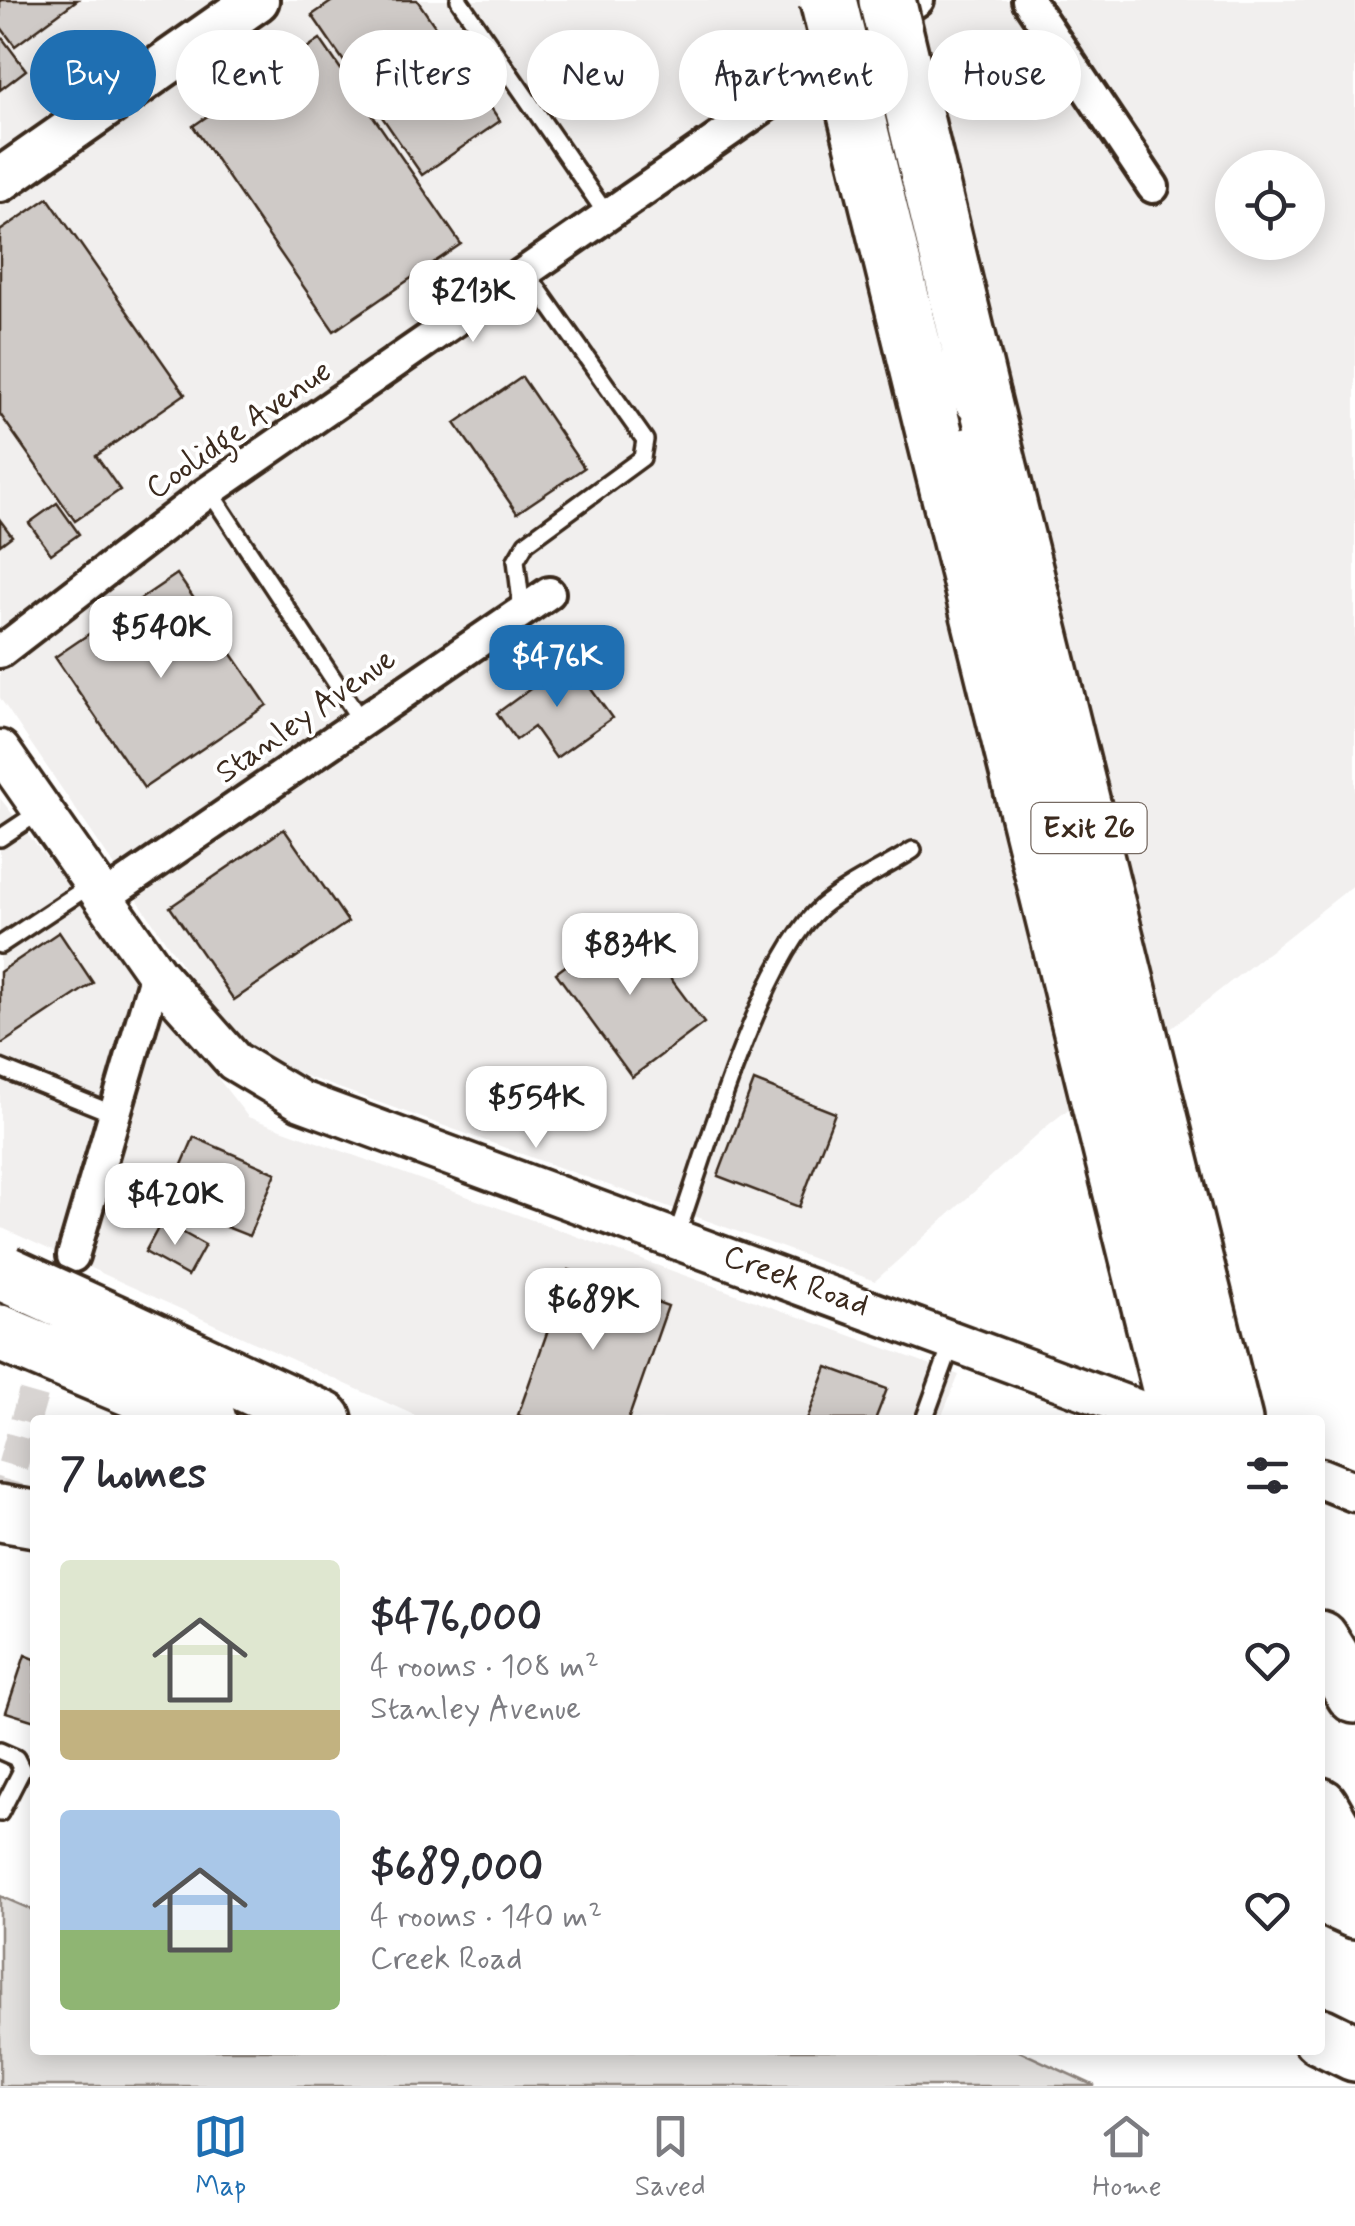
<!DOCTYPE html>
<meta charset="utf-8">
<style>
:root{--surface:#fff;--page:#f2f2f3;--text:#2b2b33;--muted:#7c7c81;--line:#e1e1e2;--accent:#1f6fb2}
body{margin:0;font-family:Mynerve,sans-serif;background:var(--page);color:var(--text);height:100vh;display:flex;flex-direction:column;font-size:38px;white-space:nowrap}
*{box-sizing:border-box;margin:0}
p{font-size:32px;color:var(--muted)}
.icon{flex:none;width:55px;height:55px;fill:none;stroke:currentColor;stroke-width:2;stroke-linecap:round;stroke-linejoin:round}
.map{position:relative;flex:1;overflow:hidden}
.details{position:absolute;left:30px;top:1415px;width:1295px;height:640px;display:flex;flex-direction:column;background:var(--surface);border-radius:10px;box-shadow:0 5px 25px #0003}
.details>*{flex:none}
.banner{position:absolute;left:30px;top:30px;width:1295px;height:90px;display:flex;gap:20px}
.fabs{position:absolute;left:1215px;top:150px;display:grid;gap:20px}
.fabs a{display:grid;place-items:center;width:110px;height:110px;border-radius:50%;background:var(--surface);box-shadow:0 5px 25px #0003;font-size:50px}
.price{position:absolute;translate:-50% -85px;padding:0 22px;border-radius:20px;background:#fff;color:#222;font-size:32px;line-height:65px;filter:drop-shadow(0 2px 5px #0008)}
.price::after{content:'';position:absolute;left:50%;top:60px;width:30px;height:22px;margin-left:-15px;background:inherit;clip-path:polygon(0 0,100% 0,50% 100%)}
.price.current{background:var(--accent);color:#fff}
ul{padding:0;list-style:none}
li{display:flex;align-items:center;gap:30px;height:250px;padding:0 30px}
li span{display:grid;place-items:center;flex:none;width:280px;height:200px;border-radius:10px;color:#555}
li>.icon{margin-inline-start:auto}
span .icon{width:120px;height:120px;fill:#fffc;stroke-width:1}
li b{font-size:42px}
h2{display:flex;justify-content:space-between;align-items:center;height:120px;padding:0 30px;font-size:42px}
.chip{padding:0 35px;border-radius:45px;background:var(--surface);box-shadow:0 5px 25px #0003;font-size:35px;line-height:90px}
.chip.current{background:var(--accent);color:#fff}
.tab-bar{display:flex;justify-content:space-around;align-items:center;height:140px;border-top:2px solid var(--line);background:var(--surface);font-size:28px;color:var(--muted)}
.tab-bar a{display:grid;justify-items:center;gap:5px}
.tab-bar .current{color:var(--accent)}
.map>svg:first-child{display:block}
</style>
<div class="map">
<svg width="1355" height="2086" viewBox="0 0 1355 2086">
<rect width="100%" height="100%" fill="#fff"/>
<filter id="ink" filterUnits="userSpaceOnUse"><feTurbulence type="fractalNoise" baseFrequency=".01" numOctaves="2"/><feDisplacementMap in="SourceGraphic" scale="20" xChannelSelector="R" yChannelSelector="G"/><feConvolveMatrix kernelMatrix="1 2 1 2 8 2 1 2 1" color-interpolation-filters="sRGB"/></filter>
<g filter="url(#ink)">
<!-- built -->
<path fill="#f1efee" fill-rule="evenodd" d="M0,0H1355V884L1047,1126L875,1281L286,1069L260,1052L218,1018L0,698ZM1232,168H1308V242H1232Z
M0,798L248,1117L959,1375L940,1420H425L0,1227Z"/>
<!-- green -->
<path fill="#e2e0de" stroke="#8e857e" stroke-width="2.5" d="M0,1896L35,1911V2050H1017L1095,2086H0Z"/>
<!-- building -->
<path fill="#cfcac7" stroke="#3b2a1e" stroke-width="2.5" d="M0,0H77L15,46L0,26Z
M334,0H417L500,121L422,175L312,15Z
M0,35L26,70L0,90Z
M320,39L461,244L334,331L193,126Z
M48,198L185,394L96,456L120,490L75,521L0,414V231Z
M522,377L584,468L517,513L455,423Z
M57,503L79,534L51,554L29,523Z
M0,520L12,536L0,545Z
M177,574L267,705L144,788L55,657Z
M570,660L612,718L556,758L534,727L516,740L497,713Z
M284,829L348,922L234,1000L170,907Z
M627,920L704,1023L632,1077L556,973Z
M59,932L93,983L0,1045V972Z
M754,1081L835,1113L799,1207L718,1176Z
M194,1137L276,1173L249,1236L219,1224L227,1203L175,1181Z
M162,1221L205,1245L188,1276L145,1252Z
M569,1270L668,1306L628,1420H531L518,1415Z
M827,1367L887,1389L875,1420H807Z
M25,1655L35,1659V1721L6,1712Z"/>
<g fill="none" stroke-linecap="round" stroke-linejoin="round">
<!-- minor-tunnel -->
<path stroke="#d8d4d2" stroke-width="30" stroke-dasharray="30 15" stroke-linecap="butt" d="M0,1509L49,1339"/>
<defs>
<path id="service" d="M459,0L607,215
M210,492L361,721
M522,610L516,560L526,543L642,458L645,440L526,272
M0,838L42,810
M0,945L92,884
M0,1068L114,1114
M676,1237C705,1156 760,961 821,907C847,885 884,869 913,850
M924,1420L952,1343
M0,1751L16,1758L22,1770L0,1813"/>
<path id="minor" d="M1028,0L1153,187
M0,652L205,494L918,0
M104,898L549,593
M73,1256L156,973"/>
<path id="tertiary" d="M0,750L156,973L234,1061L301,1101L1166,1420
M1320,1478L1355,1492"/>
<path id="secondary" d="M0,180L257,0"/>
<path id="motorway" d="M982,398L1234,1420
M935,436L1178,1420
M125,1328L324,1420
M107,1378L208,1420
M0,1513L35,1519
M1320,1639L1355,1695
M1320,1806L1355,1867
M1320,1894L1355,1910
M1320,2036L1355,2053"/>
</defs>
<!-- service casing -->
<use href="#service" stroke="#3b2a1e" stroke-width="22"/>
<!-- minor casing -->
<use href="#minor" stroke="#3b2a1e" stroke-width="38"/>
<!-- tertiary casing -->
<use href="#tertiary" stroke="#3b2a1e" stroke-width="45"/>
<!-- secondary casing -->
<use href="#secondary" stroke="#3b2a1e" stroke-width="50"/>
<!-- motorway casing -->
<use href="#motorway" stroke="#3b2a1e" stroke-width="62"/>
<!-- service -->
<use href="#service" stroke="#fff" stroke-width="15"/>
<!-- minor -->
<use href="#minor" stroke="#fff" stroke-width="30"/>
<!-- tertiary -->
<use href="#tertiary" stroke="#fff" stroke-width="38"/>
<!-- secondary -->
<use href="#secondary" stroke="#fff" stroke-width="42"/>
<!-- motorway -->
<use href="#motorway" stroke="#fff" stroke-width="55"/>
<defs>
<path id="motorway-bridge" d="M828,0L935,436
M887,0L982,398
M6,1274L125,1328
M0,1333L107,1378"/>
</defs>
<!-- motorway-bridge casing -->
<use href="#motorway-bridge" stroke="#3b2a1e" stroke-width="62" stroke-linecap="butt"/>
<!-- motorway-bridge -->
<use href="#motorway-bridge" stroke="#fff" stroke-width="55"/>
</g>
</g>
<g text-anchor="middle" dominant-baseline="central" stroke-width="8" stroke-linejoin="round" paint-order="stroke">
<!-- shield labels -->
<rect fill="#fff" stroke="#766a62" stroke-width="2.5" x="1031.5" y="803" width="115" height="50" rx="8"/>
<g font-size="30" font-weight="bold" fill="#3b2a1e">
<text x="1089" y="828">Exit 26</text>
</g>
<!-- street labels -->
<g font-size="32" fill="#3b2a1e" stroke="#fff">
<text transform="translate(239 430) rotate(-35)">Coolidge Avenue</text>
<text transform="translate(306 716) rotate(-35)">Stanley Avenue</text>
<text transform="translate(796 1281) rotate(20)">Creek Road</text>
</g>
</g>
</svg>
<div class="fabs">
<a><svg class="icon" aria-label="locate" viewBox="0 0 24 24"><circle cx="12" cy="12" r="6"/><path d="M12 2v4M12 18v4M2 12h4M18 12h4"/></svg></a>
</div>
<b class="price" style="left:473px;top:345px">$213K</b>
<b class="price" style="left:161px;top:681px">$540K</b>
<b class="price current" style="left:557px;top:710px">$476K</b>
<b class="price" style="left:630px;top:998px">$834K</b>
<b class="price" style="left:536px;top:1151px">$554K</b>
<b class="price" style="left:175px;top:1248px">$420K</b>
<b class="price" style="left:593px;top:1353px">$689K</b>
<div class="banner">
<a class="chip current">Buy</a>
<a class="chip">Rent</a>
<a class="chip">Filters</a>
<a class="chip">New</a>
<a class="chip">Apartment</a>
<a class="chip">House</a>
</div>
<section class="details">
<h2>7 homes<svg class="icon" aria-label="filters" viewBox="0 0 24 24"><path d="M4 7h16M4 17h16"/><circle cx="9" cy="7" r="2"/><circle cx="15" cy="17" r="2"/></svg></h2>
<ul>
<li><span style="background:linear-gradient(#dfe7d0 75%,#c2b280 0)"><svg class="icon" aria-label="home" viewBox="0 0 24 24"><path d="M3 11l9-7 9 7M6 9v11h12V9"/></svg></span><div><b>$476,000</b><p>4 rooms · 108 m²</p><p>Stanley Avenue</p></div><svg class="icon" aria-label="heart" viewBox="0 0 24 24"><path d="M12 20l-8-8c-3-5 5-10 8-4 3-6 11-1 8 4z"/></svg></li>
<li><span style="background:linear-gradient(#a9c7e8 60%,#8fb573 0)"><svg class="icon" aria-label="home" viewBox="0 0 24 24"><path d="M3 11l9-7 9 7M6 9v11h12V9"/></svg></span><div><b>$689,000</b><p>4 rooms · 140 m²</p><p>Creek Road</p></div><svg class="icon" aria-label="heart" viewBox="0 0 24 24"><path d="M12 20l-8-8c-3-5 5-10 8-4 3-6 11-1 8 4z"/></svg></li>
</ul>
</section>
</div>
<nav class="tab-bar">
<a class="current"><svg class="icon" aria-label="map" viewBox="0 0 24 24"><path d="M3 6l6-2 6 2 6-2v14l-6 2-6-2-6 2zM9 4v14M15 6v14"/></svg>Map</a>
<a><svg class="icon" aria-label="saved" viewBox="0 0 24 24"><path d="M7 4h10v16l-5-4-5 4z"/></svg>Saved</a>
<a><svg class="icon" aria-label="home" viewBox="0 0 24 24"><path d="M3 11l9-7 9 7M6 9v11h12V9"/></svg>Home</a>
</nav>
